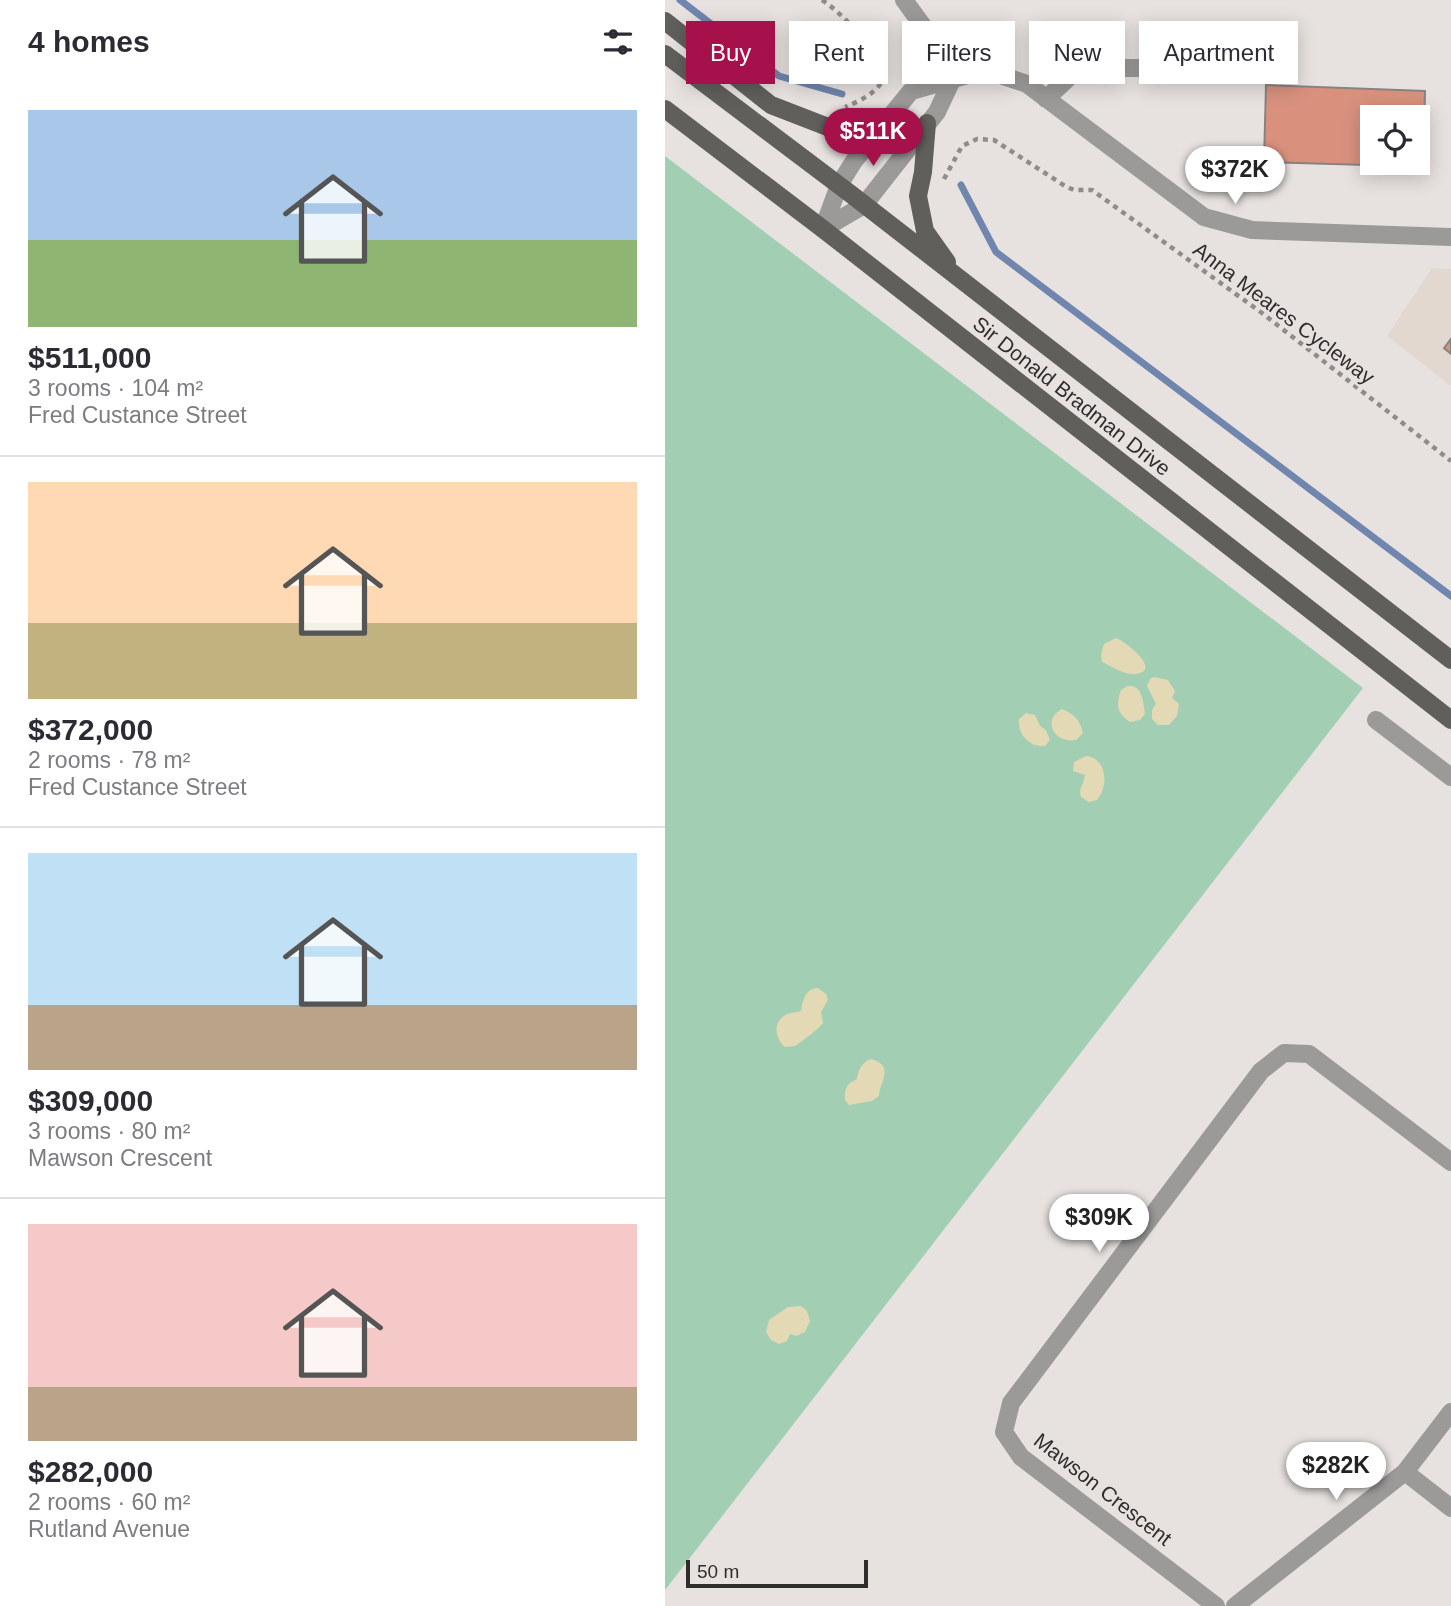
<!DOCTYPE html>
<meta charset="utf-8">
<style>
:root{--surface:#fff;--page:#f2f2f3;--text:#2b2b33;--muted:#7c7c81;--line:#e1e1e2;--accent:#a6114c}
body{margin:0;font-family:Helvetica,sans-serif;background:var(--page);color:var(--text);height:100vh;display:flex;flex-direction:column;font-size:26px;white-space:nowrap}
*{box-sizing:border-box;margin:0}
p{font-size:23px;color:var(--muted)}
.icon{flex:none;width:38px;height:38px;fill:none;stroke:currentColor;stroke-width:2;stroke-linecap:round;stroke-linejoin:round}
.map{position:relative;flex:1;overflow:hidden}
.panel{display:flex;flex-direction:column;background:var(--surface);width:665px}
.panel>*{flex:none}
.banner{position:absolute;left:21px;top:21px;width:660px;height:63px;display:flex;gap:14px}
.tools{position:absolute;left:695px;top:105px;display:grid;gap:14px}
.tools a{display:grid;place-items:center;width:70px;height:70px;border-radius:0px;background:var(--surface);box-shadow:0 4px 18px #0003;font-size:35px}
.scale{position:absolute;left:21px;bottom:18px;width:182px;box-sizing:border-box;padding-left:7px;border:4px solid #302e2d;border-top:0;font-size:19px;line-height:24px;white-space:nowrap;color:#302e2d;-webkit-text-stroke:5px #e7e2df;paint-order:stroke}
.price{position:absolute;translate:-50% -60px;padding:0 16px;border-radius:24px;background:#fff;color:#222;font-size:23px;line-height:46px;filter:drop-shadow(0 2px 4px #0008)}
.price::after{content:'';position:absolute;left:50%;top:42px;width:21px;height:16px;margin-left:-10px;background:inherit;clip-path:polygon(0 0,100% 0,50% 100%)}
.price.current{background:var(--accent);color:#fff}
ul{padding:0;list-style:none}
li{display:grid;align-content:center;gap:14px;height:371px;padding:0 28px}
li+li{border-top:2px solid var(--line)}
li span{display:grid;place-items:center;height:217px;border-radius:0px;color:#555}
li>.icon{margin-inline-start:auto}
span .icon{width:126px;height:126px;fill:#fffc;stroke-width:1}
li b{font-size:30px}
h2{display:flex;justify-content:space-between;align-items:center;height:84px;padding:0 28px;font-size:30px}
.pill{padding:0 24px;border-radius:0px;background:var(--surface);box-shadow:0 4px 18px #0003;font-size:24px;line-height:63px}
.pill.current{background:var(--accent);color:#fff}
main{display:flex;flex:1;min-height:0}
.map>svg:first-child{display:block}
</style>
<main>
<section class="panel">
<h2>4 homes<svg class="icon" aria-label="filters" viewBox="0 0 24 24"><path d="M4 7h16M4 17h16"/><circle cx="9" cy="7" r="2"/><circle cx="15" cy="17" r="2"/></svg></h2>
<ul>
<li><span style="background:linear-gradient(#a9c7e8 60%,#8fb573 0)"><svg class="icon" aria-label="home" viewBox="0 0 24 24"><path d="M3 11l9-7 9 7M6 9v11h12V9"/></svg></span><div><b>$511,000</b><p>3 rooms · 104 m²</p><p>Fred Custance Street</p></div></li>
<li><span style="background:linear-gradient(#ffd9b3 65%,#c2b280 0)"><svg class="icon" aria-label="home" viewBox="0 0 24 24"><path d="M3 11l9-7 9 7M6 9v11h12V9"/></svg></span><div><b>$372,000</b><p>2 rooms · 78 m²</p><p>Fred Custance Street</p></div></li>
<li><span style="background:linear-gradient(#bfe0f5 70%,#b9a48a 0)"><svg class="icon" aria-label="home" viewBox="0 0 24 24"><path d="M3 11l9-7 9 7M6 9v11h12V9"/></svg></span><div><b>$309,000</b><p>3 rooms · 80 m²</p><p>Mawson Crescent</p></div></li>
<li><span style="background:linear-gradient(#f6c9c9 75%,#b9a48a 0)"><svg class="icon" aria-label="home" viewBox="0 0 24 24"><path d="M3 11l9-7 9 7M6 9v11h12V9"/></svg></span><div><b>$282,000</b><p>2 rooms · 60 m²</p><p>Rutland Avenue</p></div></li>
</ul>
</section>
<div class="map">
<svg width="786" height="1606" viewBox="0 0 786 1606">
<rect width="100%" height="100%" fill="#e7e2df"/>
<!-- built -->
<path fill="#e3d8cf" d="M767,268L786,269V386L722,336Z"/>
<!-- green -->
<path fill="#a2ceb3" d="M0,156L698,688L0,1590Z"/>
<!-- sand -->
<path fill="#e3dab5" d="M451,638C462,642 499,672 469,674C460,675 446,666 437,662L436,655L439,644Z
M489,677L503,680L510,691L507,698L514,704L512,716L504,725H493L487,719V710L491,704L482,686L485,679Z
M463,686C478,685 478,702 480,714L475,720L465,722C451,712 451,705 456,690Z
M397,709C409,714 415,720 418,733L411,740C388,744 377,719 397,709Z
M361,713L370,715L375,726L381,730L385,740L380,746C365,748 352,734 354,719Z
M421,756C442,758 444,786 432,800L424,802L416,797C413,788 419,784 420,775L408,771L409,762Z
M153,988L161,994L163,1000L156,1012L158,1023C154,1029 137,1041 130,1046L120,1047C111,1039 107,1024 119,1016C124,1012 131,1013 136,1011C138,1000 140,989 153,988Z
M206,1059C231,1066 214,1082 214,1096L207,1101L184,1105L180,1100C179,1089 182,1083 192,1079C193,1070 197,1062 206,1059Z
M136,1306L142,1311L145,1321L140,1332L131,1336L125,1334L122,1341L114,1344L106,1340L101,1332L104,1320L123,1307Z"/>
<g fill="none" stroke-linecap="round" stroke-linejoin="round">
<!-- stream -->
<path stroke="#7086ae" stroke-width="7" d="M15,0L114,76L177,94
M296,185L331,252L786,596"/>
</g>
<!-- building -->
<path fill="#d9917e" stroke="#888381" stroke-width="2" d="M601,85L760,91L759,132L752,131V117H707V163H738V166L599,162Z
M786,339V354L779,348Z"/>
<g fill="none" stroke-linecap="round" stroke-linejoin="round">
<!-- path -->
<path stroke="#908c8a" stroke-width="4.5" stroke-dasharray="5 5" stroke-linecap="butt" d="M157,0C172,10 184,23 197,37C203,44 214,53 218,62C227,86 198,100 180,107
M279,179L297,146L312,139L329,140L400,186L409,190H427L597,313L786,461"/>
<!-- minor -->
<path stroke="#9c9a99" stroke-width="18" d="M239,0L269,41L287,80
M381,99L414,68H495
M158,229L174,185L189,161L246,91L306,74H332L362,84L539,217L587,230L786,237
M158,229L199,205L272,112L287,80
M711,720L786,777
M740,1472L786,1508
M551,1606L356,1457L339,1432L346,1403L596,1071L619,1053L644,1054L786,1162
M570,1606L740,1472L786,1412"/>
<!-- major -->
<path stroke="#615f5c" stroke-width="18" d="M0,21L106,105L168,129L213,130
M0,54L187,195L786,660
M0,109L158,229L786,720
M262,123L258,172L253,196L260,231L282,262"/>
</g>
<g text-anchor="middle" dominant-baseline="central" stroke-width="5" stroke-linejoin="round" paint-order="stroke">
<!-- street labels -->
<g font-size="21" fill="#302e2d" stroke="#e7e2df">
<text transform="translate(619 313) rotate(37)">Anna Meares Cycleway</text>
<text transform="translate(407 396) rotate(38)">Sir Donald Bradman Drive</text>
<text transform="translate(438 1489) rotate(38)">Mawson Crescent</text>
</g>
</g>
</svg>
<div class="tools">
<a><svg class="icon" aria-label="locate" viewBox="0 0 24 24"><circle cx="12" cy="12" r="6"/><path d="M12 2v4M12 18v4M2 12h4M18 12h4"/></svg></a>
</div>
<div class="scale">50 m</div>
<b class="price current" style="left:208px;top:168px">$511K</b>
<b class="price" style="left:570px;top:206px">$372K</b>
<b class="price" style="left:434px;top:1254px">$309K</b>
<b class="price" style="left:671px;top:1502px">$282K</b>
<div class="banner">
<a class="pill current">Buy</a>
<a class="pill">Rent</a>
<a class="pill">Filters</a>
<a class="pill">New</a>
<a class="pill">Apartment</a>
</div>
</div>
</main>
